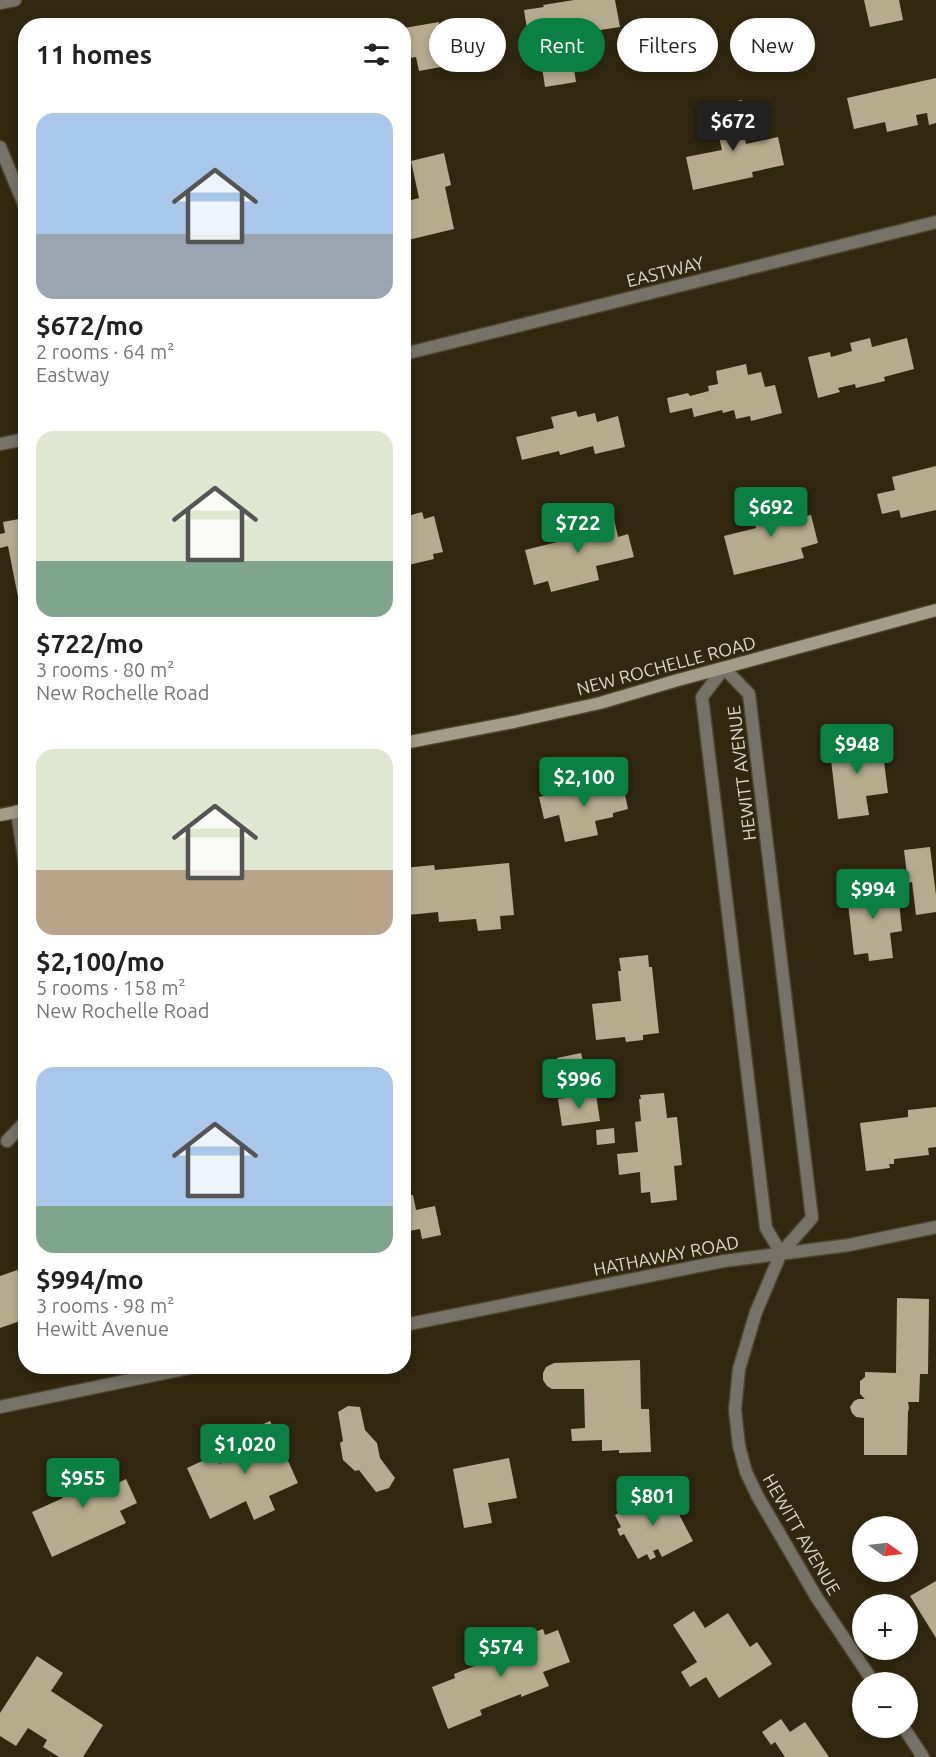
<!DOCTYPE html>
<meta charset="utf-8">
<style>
:root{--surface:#fff;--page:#f6f6f6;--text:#222;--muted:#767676;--accent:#0b8043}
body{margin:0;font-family:Ubuntu,sans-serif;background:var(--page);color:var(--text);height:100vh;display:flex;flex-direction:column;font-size:22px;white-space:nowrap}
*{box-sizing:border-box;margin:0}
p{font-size:20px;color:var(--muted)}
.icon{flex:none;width:33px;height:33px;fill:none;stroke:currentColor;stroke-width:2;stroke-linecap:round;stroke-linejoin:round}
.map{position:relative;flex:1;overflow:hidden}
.sheet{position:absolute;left:18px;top:18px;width:393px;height:1356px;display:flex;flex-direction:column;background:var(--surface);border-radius:24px;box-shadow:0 3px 9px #0003}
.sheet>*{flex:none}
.guide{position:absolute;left:429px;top:18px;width:417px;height:54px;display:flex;gap:12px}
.needle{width:39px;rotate:104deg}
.tools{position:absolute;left:852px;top:1516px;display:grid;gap:12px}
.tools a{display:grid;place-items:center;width:66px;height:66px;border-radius:50%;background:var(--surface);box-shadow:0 3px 9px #0003;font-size:30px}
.price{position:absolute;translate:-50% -51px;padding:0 14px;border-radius:6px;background:var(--accent);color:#fff;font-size:20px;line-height:39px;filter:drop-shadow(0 2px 3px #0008)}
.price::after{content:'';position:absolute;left:50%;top:36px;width:18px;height:14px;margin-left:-9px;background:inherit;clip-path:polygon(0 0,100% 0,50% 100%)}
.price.selected{background:#222;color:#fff}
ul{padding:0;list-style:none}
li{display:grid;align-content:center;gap:12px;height:318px;padding:0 18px}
li span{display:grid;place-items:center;height:186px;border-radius:18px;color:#555}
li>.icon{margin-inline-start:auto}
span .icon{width:108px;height:108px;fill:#fffc;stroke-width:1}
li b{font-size:26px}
h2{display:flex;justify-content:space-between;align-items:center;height:72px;padding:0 18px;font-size:26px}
.tag{padding:0 21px;border-radius:27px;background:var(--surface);box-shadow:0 3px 9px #0003;font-size:21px;line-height:54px}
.tag.selected{background:var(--accent);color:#fff}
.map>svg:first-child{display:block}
</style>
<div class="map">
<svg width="936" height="1757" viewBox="0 0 936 1757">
<rect width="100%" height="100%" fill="#322810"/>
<!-- building -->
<path fill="#b6ab8e" d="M574,0H615L620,27L600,30L601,34L569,39L576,82L545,87L541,60L532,61L524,10L544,7L543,5Z
M864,0H899L903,20L870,27Z
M439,22L446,66L419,71L416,57L404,59V28Z
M936,78V123L929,125L927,113L916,115L918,125L887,132L885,122L854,129L847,98Z
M742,100L748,128L743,129L746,144L778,137L784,165L752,172L753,177L693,190L686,157L722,150L712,106Z
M444,153L451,185L445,187L454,229L404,241V202L419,198L411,161Z
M870,338L872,347L907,338L914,369L884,377L885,381L856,388L855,384L838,388L840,392L818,398L808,357L830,352L831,357L852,351L850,343Z
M746,364L748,375L761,372L765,387L775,385L782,413L751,421L750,416L736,419L734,410L723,413L722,410L694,417L692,408L670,413L667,398L688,393L690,396L709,391L708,386L718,384L716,371Z
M576,411L578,417L595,413L597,422L618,416L625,447L595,454L593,446L560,455L559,451L522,460L516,437L554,428L551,417Z
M936,466V510L901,518L899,510L882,514L877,494L895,490L892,477Z
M789,498L794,519L811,515L818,543L801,548L804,558L734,575L724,536L756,528L750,508Z
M422,512L424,519L434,516L443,552L433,554L434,559L404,566V517Z
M601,513L603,521L614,519L618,537L628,534L634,557L596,566L599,580L551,592L548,581L534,585L525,550L557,542L554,529L577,524L578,530L587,528L584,517Z
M24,518L26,524V596L18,597L8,546L0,548V534L5,533L3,522Z
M881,737L888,793L866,796L869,815L838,819L829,743Z
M622,781L628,809L613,813V817L595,821L598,835L565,842L559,815L544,819L539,797L605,782L606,785Z
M930,847L936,895V912L916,915L912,882L908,883L904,850Z
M509,863L514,915L500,916L501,929L478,931L476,919L439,922L438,912L408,915L404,868L434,865L435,870Z
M868,877L870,893L885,891V894L898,892L902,931L890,933L893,958L869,961L868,953L854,955L847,895H852L850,879Z
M648,955L649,967H652L659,1033L643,1035V1040L626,1042L625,1037L596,1040L592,1004L621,1001L618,971H621L619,958Z
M581,1053L587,1078L563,1083L557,1058Z
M664,1093L667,1118L677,1117L682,1165L674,1166L677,1200L651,1203L650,1192L641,1193L640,1172L619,1175L617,1154L638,1152L635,1122L641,1121L639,1099H641L640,1095Z
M596,1094L600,1121L562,1126L558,1099Z
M936,1107V1147L928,1148L929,1155L894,1159V1164H889L890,1168L866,1171L860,1123L908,1117V1110Z
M614,1128L615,1143L597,1145L596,1130Z
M413,1195L416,1210L435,1206L441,1235L422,1239L420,1229L404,1232V1196Z
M26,1267V1319L0,1328V1276Z
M897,1298L929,1299L928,1374H920L919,1402H908L909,1408L908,1412L907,1455H864V1418L856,1417L852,1413L850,1407L854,1401L858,1399H865L860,1394V1381L865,1377V1372L896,1373Z
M640,1360L641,1409H649L651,1452L619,1453V1450L602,1451V1440L572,1441L571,1429L585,1428L584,1389H552L547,1386L543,1380V1373L546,1367L554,1363Z
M348,1406L360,1407L365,1430L377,1443L380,1458L395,1478L389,1488L376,1492L359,1470L355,1471L343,1460L340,1443L343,1441L338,1412Z
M270,1421L298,1483L269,1496L275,1510L254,1520L246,1501L210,1519L187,1468L215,1455L219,1464L248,1450L241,1434Z
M509,1458L517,1498L488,1503L492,1523L464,1528L453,1469Z
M98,1460L110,1487L126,1479L137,1503L120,1511L126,1523L52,1557L32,1512L63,1498L55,1480Z
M660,1492L666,1504L672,1501L693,1541L662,1557L658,1549L653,1551L656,1557L650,1560L647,1554L638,1559L624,1534L620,1536L617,1529L621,1527L615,1515Z
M936,1581V1638L910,1596Z
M694,1611L705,1628L728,1613L750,1647L757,1642L772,1664L719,1698L706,1677L690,1687L681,1672L697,1662L673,1625Z
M543,1629L545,1635L558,1630L570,1662L543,1672L549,1686L521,1697V1694L480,1710L482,1715L448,1729L432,1687L455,1678L454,1674L505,1654L504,1652L530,1641L527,1635Z
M37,1656L63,1673L51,1691L103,1725L83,1757H59L43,1747L47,1740L28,1728L16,1746L0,1736V1713Z
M781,1719L790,1732L805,1722L829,1757H785L775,1742L771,1745L762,1732Z"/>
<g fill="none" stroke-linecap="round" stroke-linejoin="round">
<defs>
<path id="service" d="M17,811L26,872
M7,1141L26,1121"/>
<path id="minor" d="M0,3L15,0
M0,147L26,209
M404,354L936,222
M0,444L26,439
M781,1253L766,1228L702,697L724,668L749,694L812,1218L781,1253L756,1312L739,1369L735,1410L739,1446L746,1472L758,1497L817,1598L874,1683
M404,1325L724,1261L849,1245L936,1227
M0,1407L198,1366
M904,1728L923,1757"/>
<path id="secondary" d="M404,743L514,722L600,703L678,680L936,610
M0,815L26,810"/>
</defs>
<!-- service casing -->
<use href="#service" stroke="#4d442d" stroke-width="15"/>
<!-- minor casing -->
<use href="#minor" stroke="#4d442d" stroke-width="15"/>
<!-- secondary casing -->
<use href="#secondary" stroke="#4d442d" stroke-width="15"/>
<!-- service -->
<use href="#service" stroke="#777267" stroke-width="12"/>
<!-- minor -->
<use href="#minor" stroke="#777267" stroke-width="12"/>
<!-- secondary -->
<use href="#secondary" stroke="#a39c89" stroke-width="12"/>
</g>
<g text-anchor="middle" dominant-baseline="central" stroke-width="6" stroke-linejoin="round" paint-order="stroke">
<!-- street labels -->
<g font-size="18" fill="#dcd7c8" stroke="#322810">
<text transform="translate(665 271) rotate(-14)">EASTWAY</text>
<text transform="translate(666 665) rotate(-15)">NEW ROCHELLE ROAD</text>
<text transform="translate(741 773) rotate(-97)">HEWITT AVENUE</text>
<text transform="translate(666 1255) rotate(-11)">HATHAWAY ROAD</text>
<text transform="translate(802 1534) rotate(60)">HEWITT AVENUE</text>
</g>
</g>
</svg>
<div class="tools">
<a><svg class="needle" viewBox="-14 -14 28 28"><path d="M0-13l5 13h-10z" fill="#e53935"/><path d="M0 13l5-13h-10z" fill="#767676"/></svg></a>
<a>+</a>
<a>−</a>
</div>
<b class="price selected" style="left:733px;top:152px">$672</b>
<b class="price" style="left:771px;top:538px">$692</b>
<b class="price" style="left:578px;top:554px">$722</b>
<b class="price" style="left:857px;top:775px">$948</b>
<b class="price" style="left:584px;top:808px">$2,100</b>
<b class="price" style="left:873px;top:920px">$994</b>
<b class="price" style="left:579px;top:1110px">$996</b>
<b class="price" style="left:245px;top:1475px">$1,020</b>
<b class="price" style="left:83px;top:1509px">$955</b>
<b class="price" style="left:653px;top:1527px">$801</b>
<b class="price" style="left:501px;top:1678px">$574</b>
<div class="guide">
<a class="tag">Buy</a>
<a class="tag selected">Rent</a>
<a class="tag">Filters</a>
<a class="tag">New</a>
</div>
<section class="sheet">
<h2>11 homes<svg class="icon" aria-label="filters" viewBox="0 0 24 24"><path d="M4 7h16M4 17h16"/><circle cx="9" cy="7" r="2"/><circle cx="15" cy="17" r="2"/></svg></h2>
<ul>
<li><span style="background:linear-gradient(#a9c7e8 65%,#9aa5b1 0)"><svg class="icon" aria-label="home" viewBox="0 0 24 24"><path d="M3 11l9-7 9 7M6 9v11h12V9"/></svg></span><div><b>$672/mo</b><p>2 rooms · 64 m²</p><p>Eastway</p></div></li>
<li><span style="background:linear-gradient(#dfe7d0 70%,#7fa58c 0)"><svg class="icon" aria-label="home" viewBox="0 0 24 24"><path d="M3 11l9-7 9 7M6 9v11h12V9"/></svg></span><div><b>$722/mo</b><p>3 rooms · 80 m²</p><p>New Rochelle Road</p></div></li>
<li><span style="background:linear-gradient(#dfe7d0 65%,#b9a48a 0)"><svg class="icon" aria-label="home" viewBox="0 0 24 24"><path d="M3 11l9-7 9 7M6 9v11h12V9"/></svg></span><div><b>$2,100/mo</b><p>5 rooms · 158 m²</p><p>New Rochelle Road</p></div></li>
<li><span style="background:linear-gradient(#a9c7e8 75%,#7fa58c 0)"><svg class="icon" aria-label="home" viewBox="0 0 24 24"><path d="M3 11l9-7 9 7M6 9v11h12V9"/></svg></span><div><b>$994/mo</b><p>3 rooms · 98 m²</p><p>Hewitt Avenue</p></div></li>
</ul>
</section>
</div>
